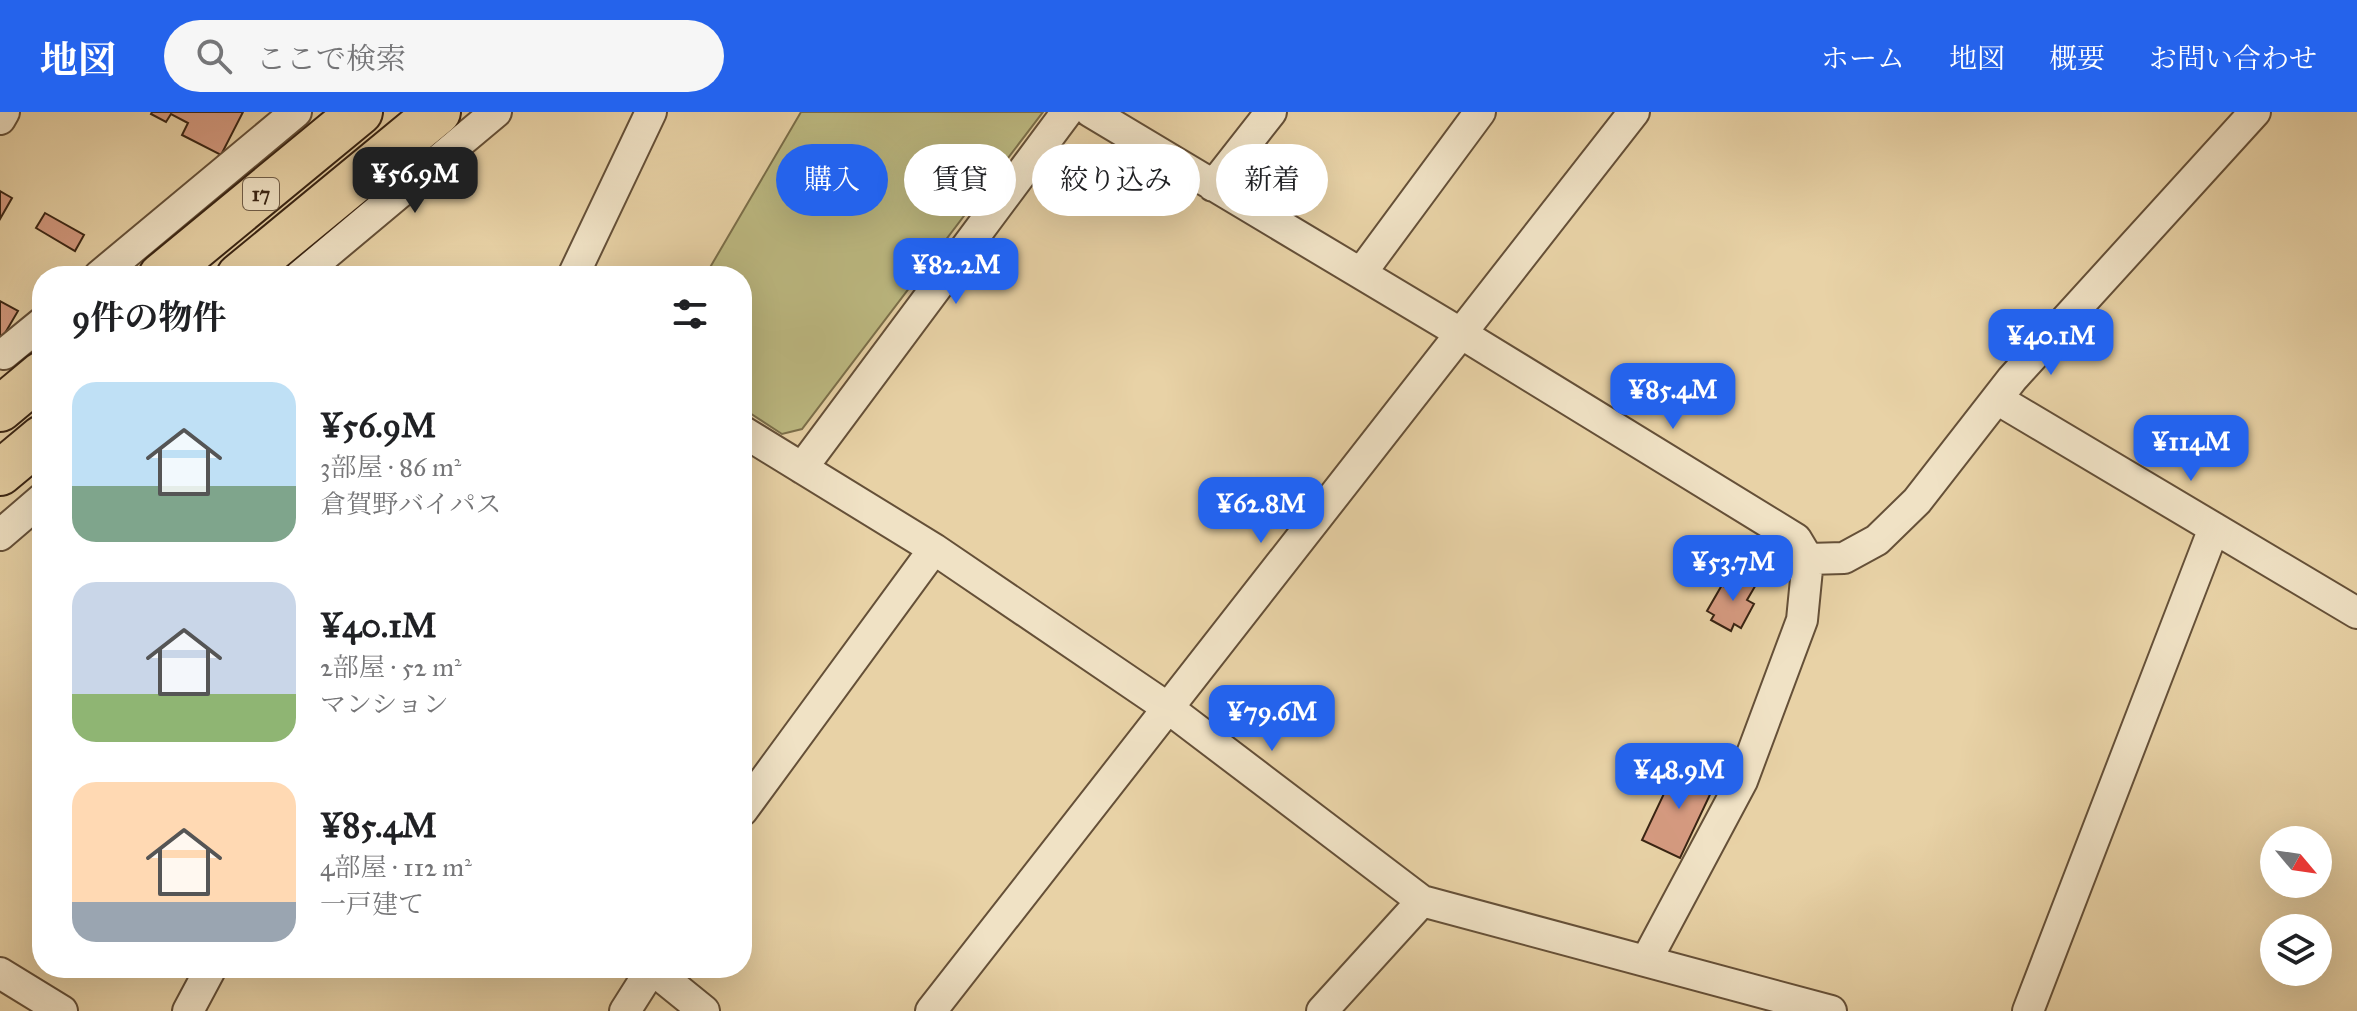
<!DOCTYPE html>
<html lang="ja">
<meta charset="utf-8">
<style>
:root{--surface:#fff;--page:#f6f6f6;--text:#202124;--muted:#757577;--accent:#2563eb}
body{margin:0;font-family:"IM FELL Great Primer","Noto Serif JP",serif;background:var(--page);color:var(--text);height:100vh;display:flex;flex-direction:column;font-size:30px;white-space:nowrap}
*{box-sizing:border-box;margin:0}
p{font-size:26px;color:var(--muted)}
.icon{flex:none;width:44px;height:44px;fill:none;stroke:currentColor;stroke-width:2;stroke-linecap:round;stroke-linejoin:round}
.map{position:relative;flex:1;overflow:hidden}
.side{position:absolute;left:32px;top:154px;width:720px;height:712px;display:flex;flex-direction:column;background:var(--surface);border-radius:32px;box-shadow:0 8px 32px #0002}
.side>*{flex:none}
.banner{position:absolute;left:776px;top:32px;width:760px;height:72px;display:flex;gap:16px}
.needle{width:52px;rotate:119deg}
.controls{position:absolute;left:2260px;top:714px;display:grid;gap:16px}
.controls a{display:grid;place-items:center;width:72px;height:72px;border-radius:50%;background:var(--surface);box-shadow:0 8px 32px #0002;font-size:40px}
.price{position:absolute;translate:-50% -68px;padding:0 18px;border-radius:16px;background:var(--accent);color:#fff;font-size:26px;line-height:52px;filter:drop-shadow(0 2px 4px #0008)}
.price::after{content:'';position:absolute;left:50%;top:48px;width:24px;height:18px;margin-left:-12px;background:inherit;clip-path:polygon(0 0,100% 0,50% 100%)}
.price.current{background:#222;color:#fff}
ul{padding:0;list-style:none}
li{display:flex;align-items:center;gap:24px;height:200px;padding:0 40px}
li span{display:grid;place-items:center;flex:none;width:224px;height:160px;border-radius:24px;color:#555}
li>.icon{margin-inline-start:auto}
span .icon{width:96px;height:96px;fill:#fffc;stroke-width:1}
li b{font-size:34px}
h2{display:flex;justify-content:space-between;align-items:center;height:96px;padding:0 40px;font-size:34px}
.chip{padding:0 28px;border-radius:36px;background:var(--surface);box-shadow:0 8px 32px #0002;font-size:28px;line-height:72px}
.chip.current{background:var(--accent);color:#fff}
header{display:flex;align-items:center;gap:48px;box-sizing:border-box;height:112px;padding:0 40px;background:var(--accent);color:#fff}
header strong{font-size:38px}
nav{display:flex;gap:44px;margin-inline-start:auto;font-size:28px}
.search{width:560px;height:72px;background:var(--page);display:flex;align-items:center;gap:20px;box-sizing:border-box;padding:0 28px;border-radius:44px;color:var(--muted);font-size:30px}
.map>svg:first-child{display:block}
</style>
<header>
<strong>地図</strong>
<div class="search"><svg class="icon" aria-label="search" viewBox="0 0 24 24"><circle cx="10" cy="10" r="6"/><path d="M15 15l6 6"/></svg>ここで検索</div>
<nav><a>ホーム</a><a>地図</a><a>概要</a><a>お問い合わせ</a></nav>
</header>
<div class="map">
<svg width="2357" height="899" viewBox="0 0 2357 899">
<rect width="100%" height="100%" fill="#e8d2a6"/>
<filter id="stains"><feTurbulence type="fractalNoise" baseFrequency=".0025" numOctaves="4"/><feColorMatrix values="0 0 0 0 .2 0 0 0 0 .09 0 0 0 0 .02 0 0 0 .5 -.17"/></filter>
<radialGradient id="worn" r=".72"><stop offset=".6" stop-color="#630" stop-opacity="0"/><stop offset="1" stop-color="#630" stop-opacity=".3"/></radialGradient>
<!-- green -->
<path fill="#bdba82" stroke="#7b6f4a" stroke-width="2" d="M801,0H1043L802,317L782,322L742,296V164H705Z"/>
<!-- building -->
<path fill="#d59a80" stroke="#392413" stroke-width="2" d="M152,0H243L221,43L182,23L188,11L171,2L166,10L151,2Z
M0,79L12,86L0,107Z
M45,101L84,123L75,139L36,116Z
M0,189L18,199L1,228L0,227Z
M1737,460L1757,471L1747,488L1754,492L1741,516L1734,512L1731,519L1711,508L1714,503L1707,499L1722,473L1728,477Z
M1678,652L1716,670L1680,746L1642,728Z"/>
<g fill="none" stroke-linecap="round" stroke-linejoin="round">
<defs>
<path id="street" d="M1091,0L1462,222L1796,427L1808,447L1802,508L1742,669L1646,849
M0,7L4,0
M1213,74L1271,0
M1361,161L1480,0
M99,164L296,0
M300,164L496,0
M573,164L651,0
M4,242L42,211
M1997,287L2357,501
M742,319L934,437L1168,596L1422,789L1831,899
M802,356L1067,0
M0,423L42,387
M1808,447L1844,446L1877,428L1917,389L2012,267L2255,0
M742,699L934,437
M651,856L704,899
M0,861L62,899
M188,899L211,856
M625,899L651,858
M931,899L1634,0
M1322,899L1422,789
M2028,899L2214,416"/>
<path id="highway" d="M161,164L360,0
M239,164L438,0
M0,297L42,262
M0,361L42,326"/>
</defs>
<!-- street casing -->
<use href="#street" stroke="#655038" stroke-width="34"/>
<!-- highway casing -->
<use href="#highway" stroke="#392413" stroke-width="48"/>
<!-- street -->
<use href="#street" stroke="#f0e2c5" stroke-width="30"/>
<!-- highway -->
<use href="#highway" stroke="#e8d2a6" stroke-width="44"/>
</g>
<g text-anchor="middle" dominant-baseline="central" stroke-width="6" stroke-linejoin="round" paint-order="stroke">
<!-- shield labels -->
<rect fill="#f0e2c5" stroke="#705d48" stroke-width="2" x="243" y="66" width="36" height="32" rx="6"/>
<g font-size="20" font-weight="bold" fill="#392413">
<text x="261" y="82">17</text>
</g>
</g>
<rect width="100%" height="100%" filter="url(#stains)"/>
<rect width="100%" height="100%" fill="url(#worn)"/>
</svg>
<div class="controls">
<a><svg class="needle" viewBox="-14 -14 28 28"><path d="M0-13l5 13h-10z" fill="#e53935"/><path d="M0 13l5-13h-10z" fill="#757577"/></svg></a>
<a><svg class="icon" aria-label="layers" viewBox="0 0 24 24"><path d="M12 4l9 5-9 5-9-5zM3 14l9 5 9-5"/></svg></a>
</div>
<b class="price current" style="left:415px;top:103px">¥56.9M</b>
<b class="price" style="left:956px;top:194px">¥82.2M</b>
<b class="price" style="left:2051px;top:265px">¥40.1M</b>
<b class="price" style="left:1673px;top:319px">¥85.4M</b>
<b class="price" style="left:2191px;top:371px">¥114M</b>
<b class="price" style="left:1261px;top:433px">¥62.8M</b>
<b class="price" style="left:1733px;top:491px">¥53.7M</b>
<b class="price" style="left:1272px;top:641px">¥79.6M</b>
<b class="price" style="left:1679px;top:699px">¥48.9M</b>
<div class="banner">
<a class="chip current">購入</a>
<a class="chip">賃貸</a>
<a class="chip">絞り込み</a>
<a class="chip">新着</a>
</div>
<section class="side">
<h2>9件の物件<svg class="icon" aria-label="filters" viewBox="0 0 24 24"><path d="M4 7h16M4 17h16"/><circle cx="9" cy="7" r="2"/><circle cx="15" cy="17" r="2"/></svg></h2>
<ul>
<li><span style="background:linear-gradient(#bfe0f5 65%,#7fa58c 0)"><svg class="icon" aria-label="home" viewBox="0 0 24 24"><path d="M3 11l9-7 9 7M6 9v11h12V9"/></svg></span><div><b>¥56.9M</b><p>3部屋 · 86 m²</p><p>倉賀野バイパス</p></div></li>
<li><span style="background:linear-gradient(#c9d6e8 70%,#8fb573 0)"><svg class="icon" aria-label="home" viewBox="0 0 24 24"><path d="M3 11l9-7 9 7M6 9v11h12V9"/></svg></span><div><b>¥40.1M</b><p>2部屋 · 52 m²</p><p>マンション</p></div></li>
<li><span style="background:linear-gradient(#ffd9b3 75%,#9aa5b1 0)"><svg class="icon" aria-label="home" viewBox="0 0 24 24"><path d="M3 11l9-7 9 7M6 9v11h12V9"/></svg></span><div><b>¥85.4M</b><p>4部屋 · 112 m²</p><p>一戸建て</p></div></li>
</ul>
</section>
</div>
